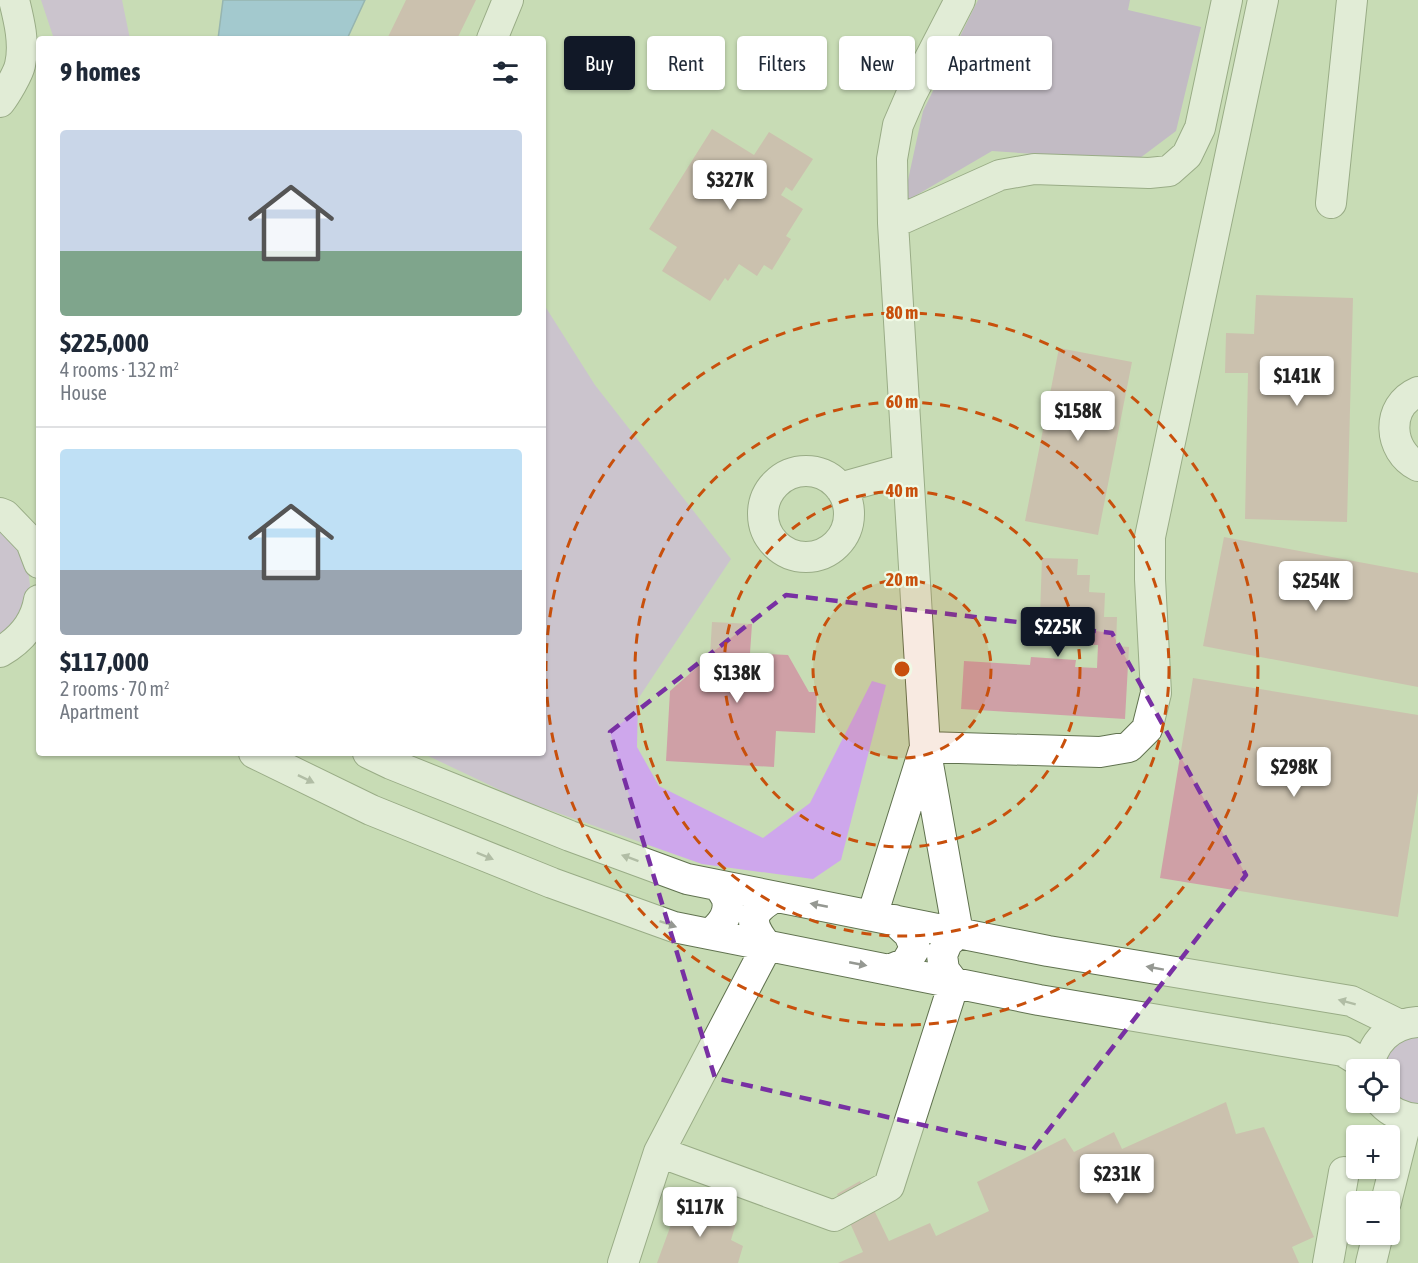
<!DOCTYPE html>
<meta charset="utf-8">
<style>
:root{--surface:#fff;--page:#f2f2f3;--text:#1f2937;--muted:#747a83;--line:#e0e1e3;--accent:#111827}
body{margin:0;font-family:"Asap Condensed",sans-serif;background:var(--page);color:var(--text);height:100vh;display:flex;flex-direction:column;font-size:22px;white-space:nowrap}
*{box-sizing:border-box;margin:0}
p{font-size:20px;color:var(--muted)}
.icon{flex:none;width:33px;height:33px;fill:none;stroke:currentColor;stroke-width:2;stroke-linecap:round;stroke-linejoin:round}
.map{position:relative;flex:1;overflow:hidden}
.panel{position:absolute;left:36px;top:36px;width:510px;height:720px;display:flex;flex-direction:column;background:var(--surface);border-radius:6px;box-shadow:0 2px 4px #0004}
.panel>*{flex:none}
.top-card{position:absolute;left:564px;top:36px;width:570px;height:54px;display:flex;gap:12px}
.tools{position:absolute;left:1346px;top:1059px;display:grid;gap:12px}
.tools a{display:grid;place-items:center;width:54px;height:54px;border-radius:6px;background:var(--surface);box-shadow:0 2px 4px #0004;font-size:30px}
.price{position:absolute;translate:-50% -51px;padding:0 14px;border-radius:6px;background:#fff;color:#222;font-size:20px;line-height:39px;filter:drop-shadow(0 2px 3px #0008)}
.price::after{content:'';position:absolute;left:50%;top:36px;width:18px;height:14px;margin-left:-9px;background:inherit;clip-path:polygon(0 0,100% 0,50% 100%)}
.price.active{background:var(--accent);color:#fff}
ul{padding:0;list-style:none}
li{display:grid;align-content:center;gap:12px;height:318px;padding:0 24px}
li+li{border-top:2px solid var(--line)}
li span{display:grid;place-items:center;height:186px;border-radius:6px;color:#555}
li>.icon{margin-inline-start:auto}
span .icon{width:108px;height:108px;fill:#fffc;stroke-width:1}
li b{font-size:26px}
h2{display:flex;justify-content:space-between;align-items:center;height:72px;padding:0 24px;font-size:26px}
.tag{padding:0 21px;border-radius:6px;background:var(--surface);box-shadow:0 2px 4px #0004;font-size:21px;line-height:54px}
.tag.active{background:var(--accent);color:#fff}
.map>svg:first-child{display:block}
</style>
<div class="map">
<svg width="1418" height="1263" viewBox="0 0 1418 1263">
<rect width="100%" height="100%" fill="#c8dcb5"/>
<!-- green -->
<path fill="#cea7ec" d="M41,0H122L130,39H54Z
M543,303L595,385L731,559L638,699L637,747L659,786L763,838L810,803L872,681L886,685L841,860L813,879L702,864L521,800L422,753H543Z
M0,527L16,542L27,562L30,585L26,607L0,640Z
M1418,1033V1108L1389,1095V1070L1379,1069L1387,1047Z"/>
<!-- forest -->
<path fill="#ba92d8" d="M978,0H1130L1128,10L1201,27L1176,131L1136,161L992,151L903,203L923,111Z"/>
<!-- water -->
<path fill="#77b2ee" stroke="#5985aa" stroke-width="1.5" d="M223,0H365L347,39H218Z"/>
<!-- building -->
<path fill="#cfa0a6" d="M406,0H476L457,39H387Z
M712,129L754,155L769,132L813,159L792,191L786,187L781,195L803,209L786,236L791,239L772,270L764,265L757,276L739,264L728,281L725,278L710,301L662,271L677,247L649,229Z
M1256,295L1353,298L1347,522L1245,519L1248,373H1225L1226,333L1254,334Z
M1059,348L1132,362L1098,535L1025,521Z
M1224,537L1418,573V687L1203,646Z
M1042,558L1078,559L1077,575H1090L1089,592L1105,593L1104,617H1117L1116,646L1129,647L1125,719L961,709L964,661L1030,665L1031,657L1076,660L1075,667L1097,668L1098,645L1039,643Z
M712,622L752,624L750,653L788,655L809,692H817L815,733L776,731L774,767L666,761L670,691L710,656Z
M1193,678L1418,715V792L1398,917L1160,878Z
M1226,1102L1236,1134L1264,1127L1314,1237L1292,1247L1299,1263H838L863,1252L837,1194L860,1181L889,1241L930,1223L936,1236L989,1211L977,1182L1065,1138L1074,1152L1114,1132L1122,1149Z
M680,1200L737,1220L731,1240L743,1246L738,1263H657Z"/>
<g fill="none" stroke-linecap="round" stroke-linejoin="round">
<defs>
<path id="minor" d="M492,39L508,0
M0,102C6,94 18,74 20,65C25,44 19,20 14,0
M1331,203L1352,0
M893,223L1000,175L1034,169L1149,173L1169,171L1187,155L1200,128L1227,0
M1418,392C1385,406 1388,451 1418,466
M763 514a43 43 0 1 1 86 0a43 43 0 1 1-86 0Z
M840,488L908,469
M0,513L5,515L31,542L39,563
M0,652C21,640 35,624 39,600
M254,753L371,810L552,883L674,927L1039,1000L1343,1051L1369,1067
M368,753L391,764L570,836L687,879L1048,951L1351,1001L1400,1025
M872,916L925,747L893,223L892,159L898,125L911,95L960,0
M709,934C721,926 732,912 726,897C724,893 720,888 717,885
M889,970L906,963L915,948L909,934L894,920
M1369,1070C1371,1042 1391,1024 1417,1022
M1381,1102C1391,1113 1403,1118 1418,1119
M659,1152L834,1216L889,1186L954,983L944,970L942,955L947,943L958,933L925,747L1100,752L1129,747L1147,729L1156,693L1150,579V537L1263,0
M1386,1202L1407,1118
M623,1263L659,1152L767,946C748,922 749,912 775,897
M1328,1263L1344,1172
M1371,1263L1378,1234"/>
</defs>
<!-- minor casing -->
<use href="#minor" stroke="#60724f" stroke-width="32"/>
<!-- minor -->
<use href="#minor" stroke="#fff" stroke-width="30"/>
</g>
<!-- one-way arrows -->
<defs><path id="oneway-solid" d="M-6-.8H1V-3.2L6.5 0L1 3.2V.8H-6Z" transform="scale(1.5)"/></defs>
<g fill="#959892">
<use href="#oneway-solid" transform="translate(306 779) rotate(26)"/>
<use href="#oneway-solid" transform="translate(485 856) rotate(22)"/>
<use href="#oneway-solid" transform="translate(630 858) rotate(-160)"/>
<use href="#oneway-solid" transform="translate(819 905) rotate(-169)"/>
<use href="#oneway-solid" transform="translate(668 924) rotate(19)"/>
<use href="#oneway-solid" transform="translate(858 964) rotate(11)"/>
<use href="#oneway-solid" transform="translate(1155 968) rotate(-170)"/>
<use href="#oneway-solid" transform="translate(1347 1002) rotate(-165)"/>
</g>
<!-- marked area -->
<path d="M0 0H1418V1263H0ZM786,595L1112,633L1246,875L1033,1150L715,1078L610,732Z" fill="#c8dcb5" fill-opacity=".55" fill-rule="evenodd"/>
<path fill="none" stroke="#7830a3" stroke-width="4.5" stroke-dasharray="12 8" stroke-linejoin="round" d="M786,595L1112,633L1246,875L1033,1150L715,1078L610,732Z"/>
<!-- distance rings -->
<circle cx="902" cy="669" r="89" fill="#c8500c" fill-opacity=".12"/>
<g fill="none" stroke="#c8500c" stroke-width="3" stroke-dasharray="10 8">
<circle cx="902" cy="669" r="89"/>
<circle cx="902" cy="669" r="178"/>
<circle cx="902" cy="669" r="267"/>
<circle cx="902" cy="669" r="356"/>
</g>
<circle cx="902" cy="669" r="9" fill="#c8500c" stroke="#eff9e5" stroke-width="3"/>
<g font-size="18" text-anchor="middle" font-weight="bold" fill="#c8500c" stroke="#eff9e5" stroke-width="4.5" stroke-linejoin="round" paint-order="stroke">
<text x="902" y="319">80 m</text>
<text x="902" y="408">60 m</text>
<text x="902" y="497">40 m</text>
<text x="902" y="586">20 m</text>
</g>
</svg>
<div class="tools">
<a><svg class="icon" aria-label="locate" viewBox="0 0 24 24"><circle cx="12" cy="12" r="6"/><path d="M12 2v4M12 18v4M2 12h4M18 12h4"/></svg></a>
<a>+</a>
<a>−</a>
</div>
<b class="price" style="left:730px;top:211px">$327K</b>
<b class="price" style="left:1297px;top:407px">$141K</b>
<b class="price" style="left:1078px;top:442px">$158K</b>
<b class="price" style="left:1316px;top:612px">$254K</b>
<b class="price active" style="left:1058px;top:658px">$225K</b>
<b class="price" style="left:737px;top:704px">$138K</b>
<b class="price" style="left:1294px;top:798px">$298K</b>
<b class="price" style="left:1117px;top:1205px">$231K</b>
<b class="price" style="left:700px;top:1238px">$117K</b>
<div class="top-card">
<a class="tag active">Buy</a>
<a class="tag">Rent</a>
<a class="tag">Filters</a>
<a class="tag">New</a>
<a class="tag">Apartment</a>
</div>
<section class="panel">
<h2>9 homes<svg class="icon" aria-label="filters" viewBox="0 0 24 24"><path d="M4 7h16M4 17h16"/><circle cx="9" cy="7" r="2"/><circle cx="15" cy="17" r="2"/></svg></h2>
<ul>
<li><span style="background:linear-gradient(#c9d6e8 65%,#7fa58c 0)"><svg class="icon" aria-label="home" viewBox="0 0 24 24"><path d="M3 11l9-7 9 7M6 9v11h12V9"/></svg></span><div><b>$225,000</b><p>4 rooms · 132 m²</p><p>House</p></div></li>
<li><span style="background:linear-gradient(#bfe0f5 65%,#9aa5b1 0)"><svg class="icon" aria-label="home" viewBox="0 0 24 24"><path d="M3 11l9-7 9 7M6 9v11h12V9"/></svg></span><div><b>$117,000</b><p>2 rooms · 70 m²</p><p>Apartment</p></div></li>
</ul>
</section>
</div>
